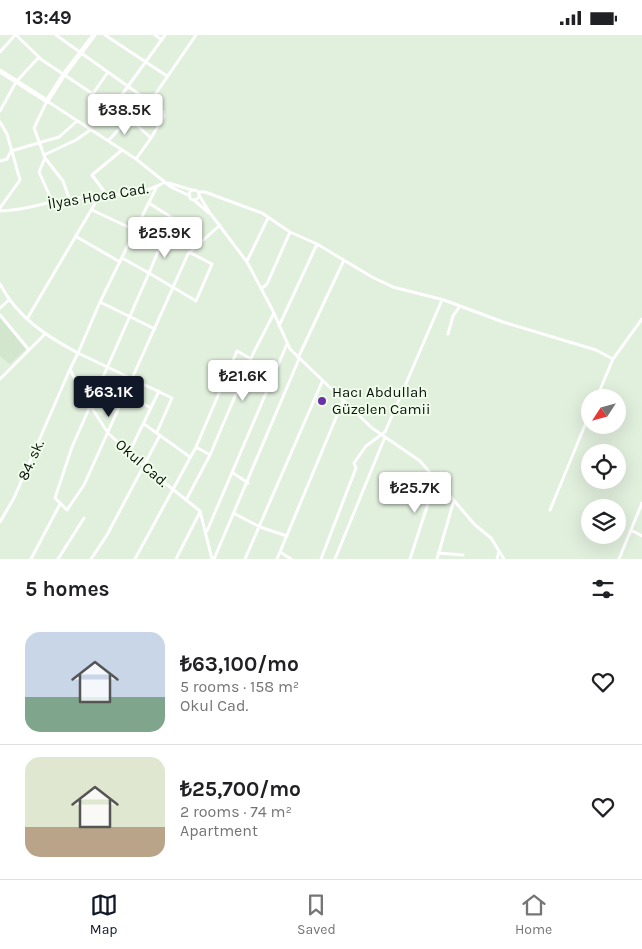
<!DOCTYPE html>
<meta charset="utf-8">
<style>
:root{--surface:#fff;--page:#f2f2f2;--text:#202124;--muted:#757577;--line:#e0e0e0;--accent:#111827}
body{margin:0;font-family:Karla,sans-serif;background:var(--page);color:var(--text);height:100vh;display:flex;flex-direction:column;font-size:19px;white-space:nowrap}
*{box-sizing:border-box;margin:0}
p{font-size:16px;color:var(--muted)}
.icon{flex:none;width:28px;height:28px;fill:none;stroke:currentColor;stroke-width:2;stroke-linecap:round;stroke-linejoin:round}
.map{position:relative;height:524px;overflow:hidden}
.sheet{display:flex;flex-direction:column;background:var(--surface);flex:1}
.sheet>*{flex:none}
.needle{width:32px;rotate:234deg}
.tools{position:absolute;left:581px;top:354px;display:grid;gap:10px}
.tools a{display:grid;place-items:center;width:45px;height:45px;border-radius:50%;background:var(--surface);box-shadow:0 5px 20px #0002;font-size:25px}
.price{position:absolute;translate:-50% -42px;padding:0 11px;border-radius:5px;background:#fff;color:#222;font-size:16px;line-height:32px;filter:drop-shadow(0 1px 2px #0008)}
.price::after{content:'';position:absolute;left:50%;top:30px;width:15px;height:11px;margin-left:-8px;background:inherit;clip-path:polygon(0 0,100% 0,50% 100%)}
.price.current{background:var(--accent);color:#fff}
ul{padding:0;list-style:none}
li{display:flex;align-items:center;gap:15px;height:125px;padding:0 25px}
li+li{border-top:1px solid var(--line)}
li span{display:grid;place-items:center;flex:none;width:140px;height:100px;border-radius:15px;color:#555}
li>.icon{margin-inline-start:auto}
span .icon{width:60px;height:60px;fill:#fffc;stroke-width:1}
li b{font-size:21px}
h2{display:flex;justify-content:space-between;align-items:center;height:60px;padding:0 25px;font-size:21px}
.status{display:flex;justify-content:space-between;align-items:center;height:35px;padding:0 25px;background:var(--surface);direction:ltr}
.status svg{height:14px;fill:currentColor}
.tab-bar{display:flex;justify-content:space-around;align-items:center;height:70px;border-top:1px solid var(--line);background:var(--surface);font-size:14px;color:var(--muted)}
.tab-bar a{display:grid;justify-items:center;gap:2px}
.tab-bar .current{color:var(--accent)}
.map>svg:first-child{display:block}
</style>
<div class="status"><b>13:49</b><svg viewBox="0 0 49 12"><path d="M0 12V9h3v3zM5 12V6h3v6zM10 12V3h3v9zM15 12V0h3v12zM26 1h20v11H26zM47 4h2v5h-2z"/></svg></div>
<div class="map">
<svg width="642" height="524" viewBox="0 0 642 524">
<rect width="100%" height="100%" fill="#e1efdd"/>
<!-- built -->
<path fill="#d2e6cd" d="M0,283L26,314L10,329L0,321Z"/>
<g fill="none" stroke-linecap="round" stroke-linejoin="round">
<!-- street -->
<path stroke="#fff" stroke-width="3" d="M16,0L42,25L129,83L151,103L136,124
M56,0L150,67
M105,0L167,41
M155,0L162,5
M0,17L15,0
M92,60L108,37
M113,72L165,0
M0,76L16,47L39,22
M0,87L7,99L20,145L0,173
M151,103L164,81L163,77L150,67L196,0
M108,106L129,83
M44,120L76,105L90,95
M45,123L63,146L69,163
M0,126L7,124L11,116L59,102L77,86
M168,148L192,155
M157,151L100,267L78,318L172,363L157,397
M189 160a5 5 0 1 1 10 0a5 5 0 1 1-10 0Z
M199,157H205L262,178L290,197L317,209L372,242L393,252L444,265L503,287L596,315L613,324
M106,159L92,140L122,115
M199,160L210,178L247,227L272,274L290,314L372,393L420,426L475,490L491,503L504,524
M194,165L209,178
M52,166L39,137L45,123L34,93L47,66L136,124L171,152L190,161
M149,168L188,193
M92,175L156,205L159,214L149,238L196,266L212,229L189,217
M0,176C24,176 45,167 68,164C98,159 138,164 165,147
M77,202L120,227
M122,223L149,238L72,412L55,463L67,475L84,450L188,219L220,190
M247,226L268,183
M0,249C17,282 46,301 78,318L70,334L79,353L108,398L145,432L200,476L212,524
M261,254L267,249L290,197
M100,267L155,294
M0,273L9,265
M0,280L29,315L44,300
M27,284L100,160
M279,291L317,209
M448,299L453,281L460,271
M298,323L344,225
M0,344L29,315
M126,359L151,373
M597,362L613,324L642,284
M144,389L190,422
M196,412L210,420L253,319L274,278
M129,418L159,356
M233,438L248,448
M186,465L210,420
M550,475L590,378
M235,479L260,492L287,501
M0,487L14,463L70,334
M631,495L642,501
M207,496L287,309
M280,517L291,524
M438,518L463,520
M31,524L60,469
M58,524L84,483
M91,524L107,500L160,400
M135,524L196,412L237,316L251,324
M176,524L200,477
M214,524L299,324
M245,524L322,347
M277,524L343,366
M321,524L356,433L354,428L366,411L385,397L442,265
M335,524L385,402
M410,524L436,444
M437,524L454,465
M497,524L499,516
M619,524L642,468"/>
<!-- secondary -->
<path stroke="#fff" stroke-width="5" d="M0,36L47,66L63,41L94,0"/>
</g>
<!-- markers -->
<circle fill="#6a31a7" stroke="#eefcea" stroke-width="2" cx="322" cy="366" r="5"/>
<g text-anchor="middle" dominant-baseline="central" stroke-width="4" stroke-linejoin="round" paint-order="stroke">
<!-- street labels -->
<g font-size="15" fill="#0c110b" stroke="#eefcea">
<text transform="translate(98 161) rotate(-9)">İlyas Hoca Cad.</text>
<text transform="translate(31 425) rotate(-66)">84. sk.</text>
<text transform="translate(142 428) rotate(41)">Okul Cad.</text>
</g>
<!-- poi labels -->
<g font-size="15" fill="#0c110b" stroke="#eefcea" text-anchor="start">
<text x="332" y="357">Hacı Abdullah<tspan x="332" dy="17">Güzelen Camii</tspan></text>
</g>
</g>
</svg>
<div class="tools">
<a><svg class="needle" viewBox="-14 -14 28 28"><path d="M0-13l5 13h-10z" fill="#e53935"/><path d="M0 13l5-13h-10z" fill="#757577"/></svg></a>
<a><svg class="icon" aria-label="locate" viewBox="0 0 24 24"><circle cx="12" cy="12" r="6"/><path d="M12 2v4M12 18v4M2 12h4M18 12h4"/></svg></a>
<a><svg class="icon" aria-label="layers" viewBox="0 0 24 24"><path d="M12 4l9 5-9 5-9-5zM3 14l9 5 9-5"/></svg></a>
</div>
<b class="price" style="left:125px;top:101px">₺38.5K</b>
<b class="price" style="left:165px;top:224px">₺25.9K</b>
<b class="price" style="left:243px;top:367px">₺21.6K</b>
<b class="price current" style="left:109px;top:383px">₺63.1K</b>
<b class="price" style="left:415px;top:479px">₺25.7K</b>
</div>
<section class="sheet">
<h2>5 homes<svg class="icon" aria-label="filters" viewBox="0 0 24 24"><path d="M4 7h16M4 17h16"/><circle cx="9" cy="7" r="2"/><circle cx="15" cy="17" r="2"/></svg></h2>
<ul>
<li><span style="background:linear-gradient(#c9d6e8 65%,#7fa58c 0)"><svg class="icon" aria-label="home" viewBox="0 0 24 24"><path d="M3 11l9-7 9 7M6 9v11h12V9"/></svg></span><div><b>₺63,100/mo</b><p>5 rooms · 158 m²</p><p>Okul Cad.</p></div><svg class="icon" aria-label="heart" viewBox="0 0 24 24"><path d="M12 20l-8-8c-3-5 5-10 8-4 3-6 11-1 8 4z"/></svg></li>
<li><span style="background:linear-gradient(#dfe7d0 70%,#b9a48a 0)"><svg class="icon" aria-label="home" viewBox="0 0 24 24"><path d="M3 11l9-7 9 7M6 9v11h12V9"/></svg></span><div><b>₺25,700/mo</b><p>2 rooms · 74 m²</p><p>Apartment</p></div><svg class="icon" aria-label="heart" viewBox="0 0 24 24"><path d="M12 20l-8-8c-3-5 5-10 8-4 3-6 11-1 8 4z"/></svg></li>
</ul>
</section>
<nav class="tab-bar">
<a class="current"><svg class="icon" aria-label="map" viewBox="0 0 24 24"><path d="M3 6l6-2 6 2 6-2v14l-6 2-6-2-6 2zM9 4v14M15 6v14"/></svg>Map</a>
<a><svg class="icon" aria-label="saved" viewBox="0 0 24 24"><path d="M7 4h10v16l-5-4-5 4z"/></svg>Saved</a>
<a><svg class="icon" aria-label="home" viewBox="0 0 24 24"><path d="M3 11l9-7 9 7M6 9v11h12V9"/></svg>Home</a>
</nav>
